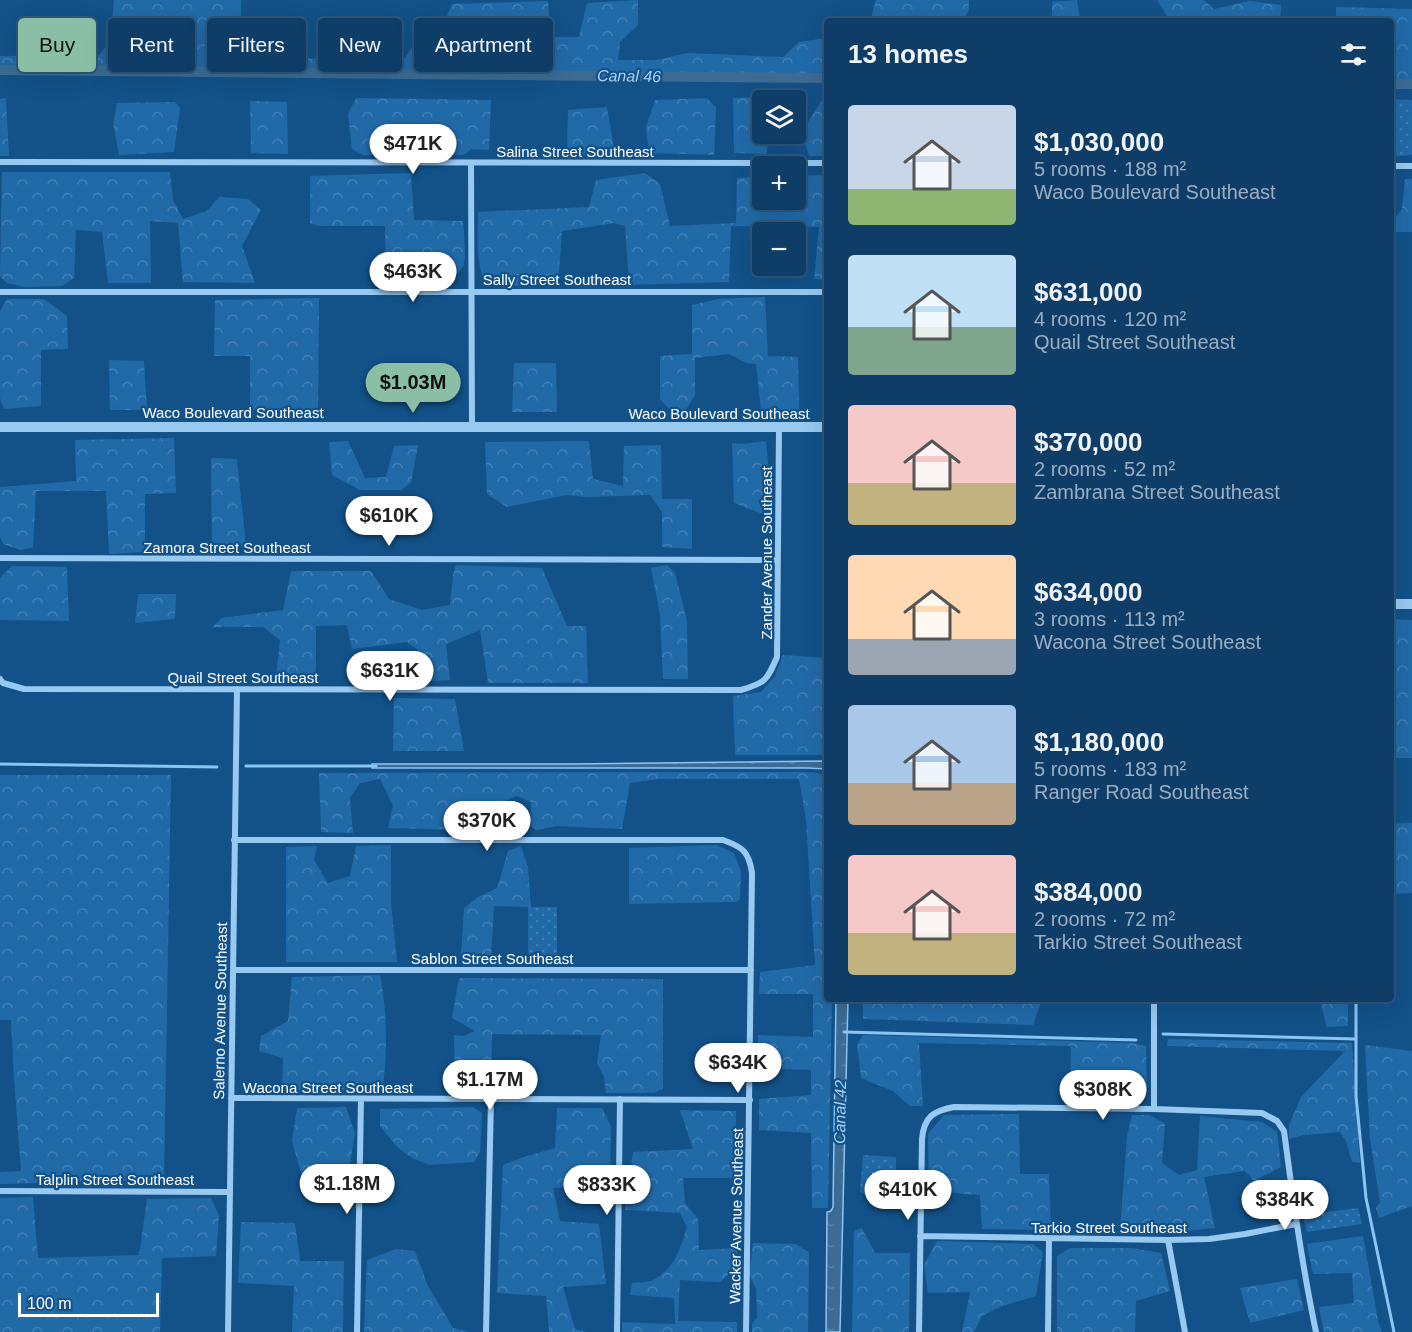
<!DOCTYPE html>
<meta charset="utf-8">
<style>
:root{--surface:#0e3e67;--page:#17456d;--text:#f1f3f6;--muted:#9baec0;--line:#2e577b;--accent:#8abfa5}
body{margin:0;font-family:Arial,sans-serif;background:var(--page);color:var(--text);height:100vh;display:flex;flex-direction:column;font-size:22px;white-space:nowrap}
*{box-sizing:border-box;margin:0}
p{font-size:20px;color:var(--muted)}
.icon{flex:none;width:33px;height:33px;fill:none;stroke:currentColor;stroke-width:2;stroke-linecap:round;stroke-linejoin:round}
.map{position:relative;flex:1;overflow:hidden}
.sheet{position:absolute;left:824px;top:18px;width:570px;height:984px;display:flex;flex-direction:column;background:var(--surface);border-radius:6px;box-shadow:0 6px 24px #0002,0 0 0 2px var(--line)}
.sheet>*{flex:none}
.hud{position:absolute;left:18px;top:18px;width:570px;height:54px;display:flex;gap:12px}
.tools{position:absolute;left:752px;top:90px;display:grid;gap:12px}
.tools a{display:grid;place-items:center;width:54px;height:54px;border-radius:6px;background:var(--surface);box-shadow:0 6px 24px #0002,0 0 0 2px var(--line);font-size:30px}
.scale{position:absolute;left:18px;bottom:15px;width:141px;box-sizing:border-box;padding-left:6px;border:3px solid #fff;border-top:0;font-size:16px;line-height:21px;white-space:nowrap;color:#fff;-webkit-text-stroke:4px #125289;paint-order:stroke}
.price{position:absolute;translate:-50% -51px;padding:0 14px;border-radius:21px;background:#fff;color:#222;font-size:20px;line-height:39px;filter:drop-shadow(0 2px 3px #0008)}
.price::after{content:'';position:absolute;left:50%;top:36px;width:18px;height:14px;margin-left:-9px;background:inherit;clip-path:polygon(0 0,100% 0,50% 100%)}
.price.current{background:var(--accent);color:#111}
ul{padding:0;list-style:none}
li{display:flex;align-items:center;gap:18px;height:150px;padding:0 24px}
li span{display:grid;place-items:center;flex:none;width:168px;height:120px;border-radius:6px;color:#555}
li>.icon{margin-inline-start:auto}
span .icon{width:72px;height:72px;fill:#fffc;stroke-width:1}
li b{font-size:26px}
h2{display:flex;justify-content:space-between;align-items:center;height:72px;padding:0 24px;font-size:26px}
.tag{padding:0 21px;border-radius:6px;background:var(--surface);box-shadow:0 6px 24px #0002,0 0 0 2px var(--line);font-size:21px;line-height:54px}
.tag.current{background:var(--accent);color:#111}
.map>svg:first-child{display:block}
</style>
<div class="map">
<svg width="1412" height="1332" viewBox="0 0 1412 1332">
<defs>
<pattern id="grass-dots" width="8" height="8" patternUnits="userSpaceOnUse" patternTransform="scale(1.5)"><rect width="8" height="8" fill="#216aa8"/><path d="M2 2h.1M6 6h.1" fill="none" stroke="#4280b5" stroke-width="1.8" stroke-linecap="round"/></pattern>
<pattern id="forest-crowns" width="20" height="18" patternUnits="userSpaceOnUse" patternTransform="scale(1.5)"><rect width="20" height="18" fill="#216aa8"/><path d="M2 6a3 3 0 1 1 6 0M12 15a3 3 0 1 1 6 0" fill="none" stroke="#4280b5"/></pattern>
<pattern id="water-ripples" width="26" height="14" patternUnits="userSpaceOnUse" patternTransform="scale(1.5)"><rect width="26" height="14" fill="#3c6b94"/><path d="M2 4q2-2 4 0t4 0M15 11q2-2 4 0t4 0" fill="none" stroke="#5981a4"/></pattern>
</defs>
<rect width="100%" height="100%" fill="#125289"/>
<!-- grass -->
<path fill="url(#grass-dots)" d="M1390,99L1412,100V155L1391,157Z
M528,907H557V956L554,959H528Z
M863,1155L896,1157V1173H909L907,1190L899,1196L878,1201L860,1192Z
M1358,1208L1362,1224L1307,1232L1303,1215Z"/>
<!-- forest -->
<path fill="url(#forest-crowns)" d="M114,0H241L240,59L405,58L418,37L444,23L452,4L548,1L551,37H579L587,3L638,0V25L620,42L618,60H657L687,53L783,57L799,42L826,38V75L0,66V56L99,55L110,42Z
M876,0H969V10L963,21H870Z
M1077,0L1080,21H1052V2Z
M1157,0H1204L1214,9L1250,1L1281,5L1280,21H1167V16Z
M1336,7L1412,9V81H1391L1390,21H1336Z
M770,97L769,100H762V134H768L767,154L734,153L733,98Z
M6,98L9,156H0V99Z
M356,98L491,100L489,150L471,149L464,155H363L352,149L348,114Z
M706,98L716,107L714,155L649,153L646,127L655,100Z
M822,100H826V156H809L805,143L808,122Z
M250,101L287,102L288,154L251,153Z
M175,102L180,108L174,152L119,155L113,123L117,103Z
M607,107L615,155L567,156L568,110Z
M2,172H170L173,200L183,219L207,211L219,197L248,199L261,210L242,246L255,283L183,282L178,223L150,221L151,283H108L102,232L76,230L74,278L62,286L24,287L7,283L0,276Z
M411,173L414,220L463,221C464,230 466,257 464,264C453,290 409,287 386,288L385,226H319L310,223V176Z
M645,173L660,184L670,226L736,223L737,178L762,177V200H795V176L826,175V280L814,279L819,227L731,226L729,282L629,285L625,226L614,223L562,231L558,285L486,286C475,262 478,238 478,212L589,207L596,180Z
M1405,179H1412V232H1391V218H1395L1402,209Z
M765,297L768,356L798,357L799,410H761L756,364L746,363L729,354L695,358V395L686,410L669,409L660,399V356L692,354V305L718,299Z
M319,298L318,410H250V356H214L215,300Z
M7,299H44L67,316L68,349L41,350V406L4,409L0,398V311Z
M109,360L144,361L147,410H110Z
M514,363H556L557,412H512Z
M174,438L176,493L145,494V552L109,554L106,491H36L33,547L21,550L3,544L0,537V487L76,481L75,440Z
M348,441L365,478L386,477L394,446L418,445L411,483L401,490H360L332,475L329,442Z
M589,441L593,479L623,486L624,446L661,445L662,499H692V549L662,547V512L650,495L585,497L567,495L507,507L487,494L485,442Z
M766,441L773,518L734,503L732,443L743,444Z
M211,458L237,459L246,547L212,546Z
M456,565L542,568L567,626H586L588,683H488L480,630L446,644L450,680L417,682L418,650L407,642L352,649L347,625L316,626V678H276L280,640L263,627H212L222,618L283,610L291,571H371L389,599L422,610L450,605L453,575Z
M667,565L675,573L687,621L688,679H663L660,615L651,568Z
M12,566L67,567L69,621L0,620V578Z
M138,594H176L175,619L135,623Z
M1391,619L1412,620V758H1391Z
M783,655L826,658V755H735L733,696L761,692L775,676Z
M394,698L455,699L464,751H393Z
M808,772L826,774V999H832L828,1208H812L811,1133L759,1130V1099L811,1095V1070L758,1068V1035L813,1037V994H759L760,972L815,965L806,820L799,779H659L630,783L622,829L556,826L537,830L530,826L531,802L517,796L498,804L487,825L467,830L388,828L393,806L380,779L360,783L350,798L353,833L321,832L319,773Z
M0,775H171L164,1180L0,1184V1172L21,1171L14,1079L11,1020H0Z
M1412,823V893L1391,894V824Z
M391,845V903L397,962H286V847L317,846L314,860L328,883L350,876L356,846Z
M716,845L734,853L741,871L740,899L736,902L629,904V848Z
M521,846L528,867L531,907L494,906L491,959L461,958L464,908L478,897L497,888L508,851Z
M380,975C387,1009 388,1056 382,1091H282L283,1058L259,1051L261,1036L288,1021L292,977Z
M459,978L663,979V1089L654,1093H606L604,1077L597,1063L601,1035L492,1034L491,1092H455L454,1035L464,1036L475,1031L452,1018Z
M863,999H1042L1033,1025L863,1019Z
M1315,999H1348V1026L1327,1027L1320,1001Z
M863,1035L1133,1043L1146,1046L1147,1088L1138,1101L1070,1099L1071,1046L919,1043L923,1106H910L893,1091L861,1078L857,1044Z
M1168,1039L1352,1043L1360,1163L1352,1162L1346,1141L1340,1132L1304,1135L1289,1139V1125L1301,1097L1345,1051L1167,1046Z
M1365,1045L1412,1051V1206L1379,1218L1376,1208L1380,1202L1370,1139Z
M346,1107L355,1133L347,1182L304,1183L292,1141L297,1108Z
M473,1107L482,1113L480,1152L474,1162L430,1165L412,1158L398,1148L380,1126V1109Z
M557,1108H602L611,1126L610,1185L553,1188L560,1221L599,1224L606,1284L563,1287L575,1329L587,1332H549L546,1296L497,1293L503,1165L524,1157L555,1148Z
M680,1110L736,1111L735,1178H683L685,1203L698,1219L699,1250L737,1248L738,1267L720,1282L680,1280L678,1321L737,1322V1332H622V1322L675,1324L674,1298L630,1295L632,1283C638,1282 645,1283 651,1281C674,1270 680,1250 687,1227L680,1213L625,1210L633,1152L693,1149Z
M1019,1114L1020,1174H1049L1051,1230L982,1229L980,1195L929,1191L928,1134L944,1115Z
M1132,1115H1150L1165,1124L1162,1163L1179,1175L1197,1170L1200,1116L1262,1122L1277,1132L1281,1167L1254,1181L1245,1171L1204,1177L1215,1228L1183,1231H1120L1127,1136Z
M33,1197L38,1258L139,1255L147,1199L211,1198L219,1216L216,1256L162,1258L160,1332H0V1198Z
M241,1222L295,1223L300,1261H344L343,1332H292L294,1286L238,1283Z
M862,1228L875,1253H910L909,1332H852L854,1231Z
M1363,1236L1378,1320L1382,1332H1324L1319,1307L1354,1303L1352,1273L1313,1274L1307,1244Z
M937,1241L1033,1244L1043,1252L1036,1296L1000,1307L982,1316L974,1332H962L970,1292L928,1293L924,1265Z
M753,1243L795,1244L809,1252L808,1332H752V1323L757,1318L756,1288L749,1275Z
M1070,1248H1132L1161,1253L1170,1291L1136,1301L1135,1332H1057V1256Z
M396,1249L415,1251L428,1286L453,1328L469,1332H364L367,1260Z
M1297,1279L1304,1310L1250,1323L1240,1288Z"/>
<!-- water -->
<path fill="url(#water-ripples)" stroke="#8ac5f4" stroke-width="1.5" d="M826,761V769L808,768H372V764H571Z
M836,999H848L840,1332H826L827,1212L831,1211L833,1207Z"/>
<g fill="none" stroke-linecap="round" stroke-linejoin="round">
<!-- stream -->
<path stroke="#8ac5f4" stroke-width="3" d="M0,764L217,767
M246,766H376
M1356,999V1096L1366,1198L1394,1332
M844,1032L1136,1040
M1163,1034L1355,1039"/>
<!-- canal -->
<path stroke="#3c6b94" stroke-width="10" d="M0,70L826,78
M1390,84H1412"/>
<!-- minor -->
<path stroke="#98c9f0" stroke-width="6" d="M0,162L826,163
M471,163L472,427
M1390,166H1412
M0,292H826
M0,558L778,560
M0,679L3,683L24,689L741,690C766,683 767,680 777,657L779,428
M234,840H723C743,847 749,852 752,873L746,1332
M233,970H751
M231,1098L750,1100
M1154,1109V999
M0,1191L230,1192
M920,1236L1168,1240L1209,1239L1245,1234L1296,1224
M1168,1240L1185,1332
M228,1332L237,689
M357,1332L361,1099
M486,1332L491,1099
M617,1332L620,1099
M919,1332L922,1139C924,1117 933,1111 954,1107L1154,1109L1262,1113L1277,1121L1284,1131C1293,1199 1302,1265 1316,1332
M1048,1332L1049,1239"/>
<!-- tertiary -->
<path stroke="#98c9f0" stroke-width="10" d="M0,427H826
M1390,604H1412"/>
</g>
<g text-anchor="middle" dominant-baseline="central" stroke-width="4.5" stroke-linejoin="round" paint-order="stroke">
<!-- street labels -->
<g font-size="15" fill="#fff" stroke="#125289">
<text x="575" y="151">Salina Street Southeast</text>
<text x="557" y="279">Sally Street Southeast</text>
<text x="233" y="412">Waco Boulevard Southeast</text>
<text x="719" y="413">Waco Boulevard Southeast</text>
<text x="227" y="547">Zamora Street Southeast</text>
<text transform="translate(766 553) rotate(-90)">Zander Avenue Southeast</text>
<text x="243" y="677">Quail Street Southeast</text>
<text x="492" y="958">Sablon Street Southeast</text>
<text transform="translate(220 1011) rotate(-89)">Salerno Avenue Southeast</text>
<text x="328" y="1087">Wacona Street Southeast</text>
<text x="115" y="1179">Talplin Street Southeast</text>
<text transform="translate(736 1216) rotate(-89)">Wacker Avenue Southeast</text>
<text x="1109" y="1227">Tarkio Street Southeast</text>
</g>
<!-- water labels -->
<g font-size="16" font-style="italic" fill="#a4d2f8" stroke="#125289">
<text transform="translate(629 76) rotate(1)">Canal 46</text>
<text transform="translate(840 1112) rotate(-89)">Canal 42</text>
</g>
</g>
</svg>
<div class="tools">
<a><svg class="icon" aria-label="layers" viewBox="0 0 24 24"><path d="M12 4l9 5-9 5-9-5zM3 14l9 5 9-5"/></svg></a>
<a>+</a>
<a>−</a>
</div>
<div class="scale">100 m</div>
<b class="price" style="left:413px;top:175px">$471K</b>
<b class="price" style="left:413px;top:303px">$463K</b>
<b class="price current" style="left:413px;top:414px">$1.03M</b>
<b class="price" style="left:389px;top:547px">$610K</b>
<b class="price" style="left:390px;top:702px">$631K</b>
<b class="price" style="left:487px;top:852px">$370K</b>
<b class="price" style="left:738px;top:1094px">$634K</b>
<b class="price" style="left:490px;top:1111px">$1.17M</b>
<b class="price" style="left:1103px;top:1121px">$308K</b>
<b class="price" style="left:347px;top:1215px">$1.18M</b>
<b class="price" style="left:607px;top:1216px">$833K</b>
<b class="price" style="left:908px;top:1221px">$410K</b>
<b class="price" style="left:1285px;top:1231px">$384K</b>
<div class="hud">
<a class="tag current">Buy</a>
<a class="tag">Rent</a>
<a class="tag">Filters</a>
<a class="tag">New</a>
<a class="tag">Apartment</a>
</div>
<section class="sheet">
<h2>13 homes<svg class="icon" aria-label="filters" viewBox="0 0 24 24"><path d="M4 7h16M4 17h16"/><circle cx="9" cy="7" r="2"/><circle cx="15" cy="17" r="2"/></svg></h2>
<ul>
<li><span style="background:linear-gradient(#c9d6e8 70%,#8fb573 0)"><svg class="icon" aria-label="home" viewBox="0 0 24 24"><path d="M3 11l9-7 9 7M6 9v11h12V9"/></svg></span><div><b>$1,030,000</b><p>5 rooms · 188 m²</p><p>Waco Boulevard Southeast</p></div></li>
<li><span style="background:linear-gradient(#bfe0f5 60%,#7fa58c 0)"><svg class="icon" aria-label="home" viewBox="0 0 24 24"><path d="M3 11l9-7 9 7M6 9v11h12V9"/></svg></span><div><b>$631,000</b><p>4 rooms · 120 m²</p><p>Quail Street Southeast</p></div></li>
<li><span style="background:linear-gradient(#f6c9c9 65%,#c2b280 0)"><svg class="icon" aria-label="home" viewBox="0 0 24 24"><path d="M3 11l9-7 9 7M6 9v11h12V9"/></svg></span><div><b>$370,000</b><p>2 rooms · 52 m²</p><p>Zambrana Street Southeast</p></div></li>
<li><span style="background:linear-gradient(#ffd9b3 70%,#9aa5b1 0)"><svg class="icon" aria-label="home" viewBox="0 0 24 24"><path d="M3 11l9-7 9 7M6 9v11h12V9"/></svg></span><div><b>$634,000</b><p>3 rooms · 113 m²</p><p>Wacona Street Southeast</p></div></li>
<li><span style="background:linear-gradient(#a9c7e8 65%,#b9a48a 0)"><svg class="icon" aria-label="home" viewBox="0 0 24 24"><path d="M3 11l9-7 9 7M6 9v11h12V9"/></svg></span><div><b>$1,180,000</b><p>5 rooms · 183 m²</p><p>Ranger Road Southeast</p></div></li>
<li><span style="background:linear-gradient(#f6c9c9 65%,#c2b280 0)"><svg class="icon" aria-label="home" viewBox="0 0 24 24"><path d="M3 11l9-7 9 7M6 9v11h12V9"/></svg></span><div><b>$384,000</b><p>2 rooms · 72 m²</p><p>Tarkio Street Southeast</p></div></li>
</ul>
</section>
</div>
